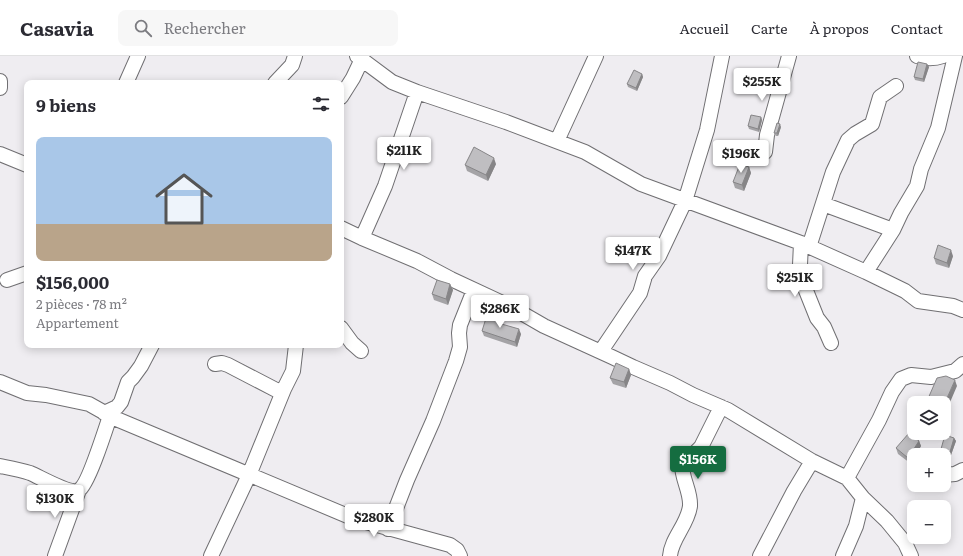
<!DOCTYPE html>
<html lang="fr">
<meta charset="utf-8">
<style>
:root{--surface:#fff;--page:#f7f7f7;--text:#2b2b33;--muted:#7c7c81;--line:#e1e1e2;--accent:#156d40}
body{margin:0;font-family:Literata,serif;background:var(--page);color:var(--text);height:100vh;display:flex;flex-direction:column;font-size:15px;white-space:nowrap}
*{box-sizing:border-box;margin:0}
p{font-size:13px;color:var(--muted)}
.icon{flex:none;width:22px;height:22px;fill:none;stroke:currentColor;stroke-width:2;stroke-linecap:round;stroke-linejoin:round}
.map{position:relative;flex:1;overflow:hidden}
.side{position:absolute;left:24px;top:24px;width:320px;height:268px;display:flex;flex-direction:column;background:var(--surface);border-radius:8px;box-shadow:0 2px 10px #0003}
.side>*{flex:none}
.fabs{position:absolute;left:907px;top:340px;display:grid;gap:8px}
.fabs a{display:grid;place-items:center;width:44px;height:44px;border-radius:8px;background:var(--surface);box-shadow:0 2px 10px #0003;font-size:20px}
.price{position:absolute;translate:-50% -34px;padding:0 9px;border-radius:4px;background:#fff;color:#222;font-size:13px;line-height:26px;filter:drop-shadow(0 1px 2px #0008)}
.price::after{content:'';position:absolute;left:50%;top:24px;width:12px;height:9px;margin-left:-6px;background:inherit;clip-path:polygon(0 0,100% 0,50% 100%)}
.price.current{background:var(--accent);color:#fff}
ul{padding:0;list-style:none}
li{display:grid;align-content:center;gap:8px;height:212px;padding:0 12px}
li span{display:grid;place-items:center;height:124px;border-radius:8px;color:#555}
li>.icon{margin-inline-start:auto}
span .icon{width:72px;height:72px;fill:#fffc;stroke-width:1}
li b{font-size:17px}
h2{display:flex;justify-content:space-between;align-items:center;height:48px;padding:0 12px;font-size:17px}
header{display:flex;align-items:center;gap:24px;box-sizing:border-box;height:56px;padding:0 20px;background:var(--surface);border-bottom:1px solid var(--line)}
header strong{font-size:19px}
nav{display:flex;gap:22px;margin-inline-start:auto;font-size:14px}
.search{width:280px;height:36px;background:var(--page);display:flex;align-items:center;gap:10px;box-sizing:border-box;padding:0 14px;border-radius:8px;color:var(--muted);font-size:15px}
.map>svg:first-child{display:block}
</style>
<header>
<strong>Casavia</strong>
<div class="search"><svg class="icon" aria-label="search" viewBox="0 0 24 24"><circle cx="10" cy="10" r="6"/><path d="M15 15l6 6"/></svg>Rechercher</div>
<nav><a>Accueil</a><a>Carte</a><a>À propos</a><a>Contact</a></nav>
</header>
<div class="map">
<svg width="963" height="500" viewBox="0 0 963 500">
<rect width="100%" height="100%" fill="#efedf1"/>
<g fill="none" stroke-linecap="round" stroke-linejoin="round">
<defs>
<path id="minor" d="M357,0L392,26L417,36L506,66L585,96L641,128L801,187L866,216L905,235L918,245L953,250L963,254
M917,0C926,3 934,3 943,0
M0,25V32
M126,27L138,0
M275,27L292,9L295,0
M341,41L353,22L362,3
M557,85L596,0
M765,96L767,79L789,0
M0,98L27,109
M823,148L893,174
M341,172L362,182L417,205L451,223L511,251L544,270L612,301L633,311L670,327L693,339L728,354L812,405L847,422L863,442L887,465L905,487L911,500
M362,182L385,130L417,36
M801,187L800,209L805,232L817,262L824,271L831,287
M809,191L833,116L848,84L855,78L872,68L880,41L896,30
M866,216L893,174L901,157L917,130L921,113L938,72L955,0
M7,224L27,217
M341,272L352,287L361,295
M601,295L640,237L645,220L659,200L685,145L707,74L722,0
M215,308L222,307L228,309L282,337
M0,326L27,337L46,339L89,348L114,362L355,463L450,489L457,494L460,500
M104,357L117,351L121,346L128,326L133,321L141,310L152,289
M0,410C10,412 21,414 30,417C40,421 70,439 79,434C88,429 106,372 110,360
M944,419L955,418L963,414
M847,422L879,364L892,336L901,323L911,319L931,321L955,315L963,308
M388,473L407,424L433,365L456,305L460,291L459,277L460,269L474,234
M55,500L79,434
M211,500L249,419L284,333L293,315L296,289
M670,500C671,483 688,468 690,450C691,435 681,422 682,407L692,400L701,391L721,351
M760,500L794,435L812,405
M843,500L856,470L863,442"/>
</defs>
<!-- minor casing -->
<use href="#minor" stroke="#706f72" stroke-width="16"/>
<!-- minor -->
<use href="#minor" stroke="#fff" stroke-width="14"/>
</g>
<!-- wall -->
<path fill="#a4a3a6" d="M927,8L929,11L924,26L915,24L914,21Z
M642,18L643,21L637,35L628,31L627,28Z
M761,61L762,64L759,76L749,73L748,70Z
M781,71L778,80H776L774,77Z
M496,108L488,125L467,115L465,109Z
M749,111L751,117L744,135L735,132L733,126Z
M953,200L949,212L936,208L934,202Z
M450,228L453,234L448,249L434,244L432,238Z
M501,268L521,278L517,291L484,280L482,275Z
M629,313L631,319L626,332L613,328L610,322Z
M954,382L956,385L951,399L942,396L941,393Z
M919,385L921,390L910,407L898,398L896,392Z"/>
<!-- shaded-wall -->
<path fill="#868587" d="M927,8L929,11L924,26L923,23Z
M642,18L643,21L637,35L636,32Z
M761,61L762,64L759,76L758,73Z
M780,68L781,71L778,80L777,77Z
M494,102L496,108L488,125L486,119Z
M749,111L751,117L744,135L742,129Z
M951,194L953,200L949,212L947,207Z
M450,228L453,234L448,249L446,243Z
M519,273L521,278L517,291L515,286Z
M629,313L631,319L626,332L624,326Z
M955,324L957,330L945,358L944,356V349Z
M954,382L956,385L951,399L950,396Z
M919,385L921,390L916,399H914V402L910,407L908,402Z"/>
<!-- building -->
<path fill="#bfbec1" stroke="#868587" d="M918,6L927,8L923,23L914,21Z
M634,14L642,18L636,32L627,28Z
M751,59L761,61L758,73L748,70Z
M777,67L780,68L777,77H774Z
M474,91L494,102L486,119L465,109Z
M740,108L749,111L742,129L733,126Z
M938,189L951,194L947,207L934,202Z
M437,224L450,228L446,243L432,238Z
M487,259L500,264L498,267L519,273L515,286L482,275Z
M616,307L629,313L624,326L610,322Z
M946,320L955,324L944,349V347H932L927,345L937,322Z
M909,377L919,385L908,402L896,392Z
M945,379L954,382L950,396L941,393Z"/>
</svg>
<div class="fabs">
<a><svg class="icon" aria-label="layers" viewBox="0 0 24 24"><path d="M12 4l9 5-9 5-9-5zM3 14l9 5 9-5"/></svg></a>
<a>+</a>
<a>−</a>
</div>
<b class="price" style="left:762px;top:46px">$255K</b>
<b class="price" style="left:404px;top:115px">$211K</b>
<b class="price" style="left:741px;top:118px">$196K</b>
<b class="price" style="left:633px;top:215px">$147K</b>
<b class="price" style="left:795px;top:242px">$251K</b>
<b class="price" style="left:500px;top:273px">$286K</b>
<b class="price current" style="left:698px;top:424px">$156K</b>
<b class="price" style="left:55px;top:463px">$130K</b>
<b class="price" style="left:374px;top:482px">$280K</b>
<section class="side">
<h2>9 biens<svg class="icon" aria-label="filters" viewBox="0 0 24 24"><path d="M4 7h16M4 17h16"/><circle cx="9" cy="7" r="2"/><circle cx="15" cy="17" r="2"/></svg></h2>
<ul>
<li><span style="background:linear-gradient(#a9c7e8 70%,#b9a48a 0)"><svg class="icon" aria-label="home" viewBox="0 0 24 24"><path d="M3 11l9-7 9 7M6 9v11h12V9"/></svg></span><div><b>$156,000</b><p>2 pièces · 78 m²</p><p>Appartement</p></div></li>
</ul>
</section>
</div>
